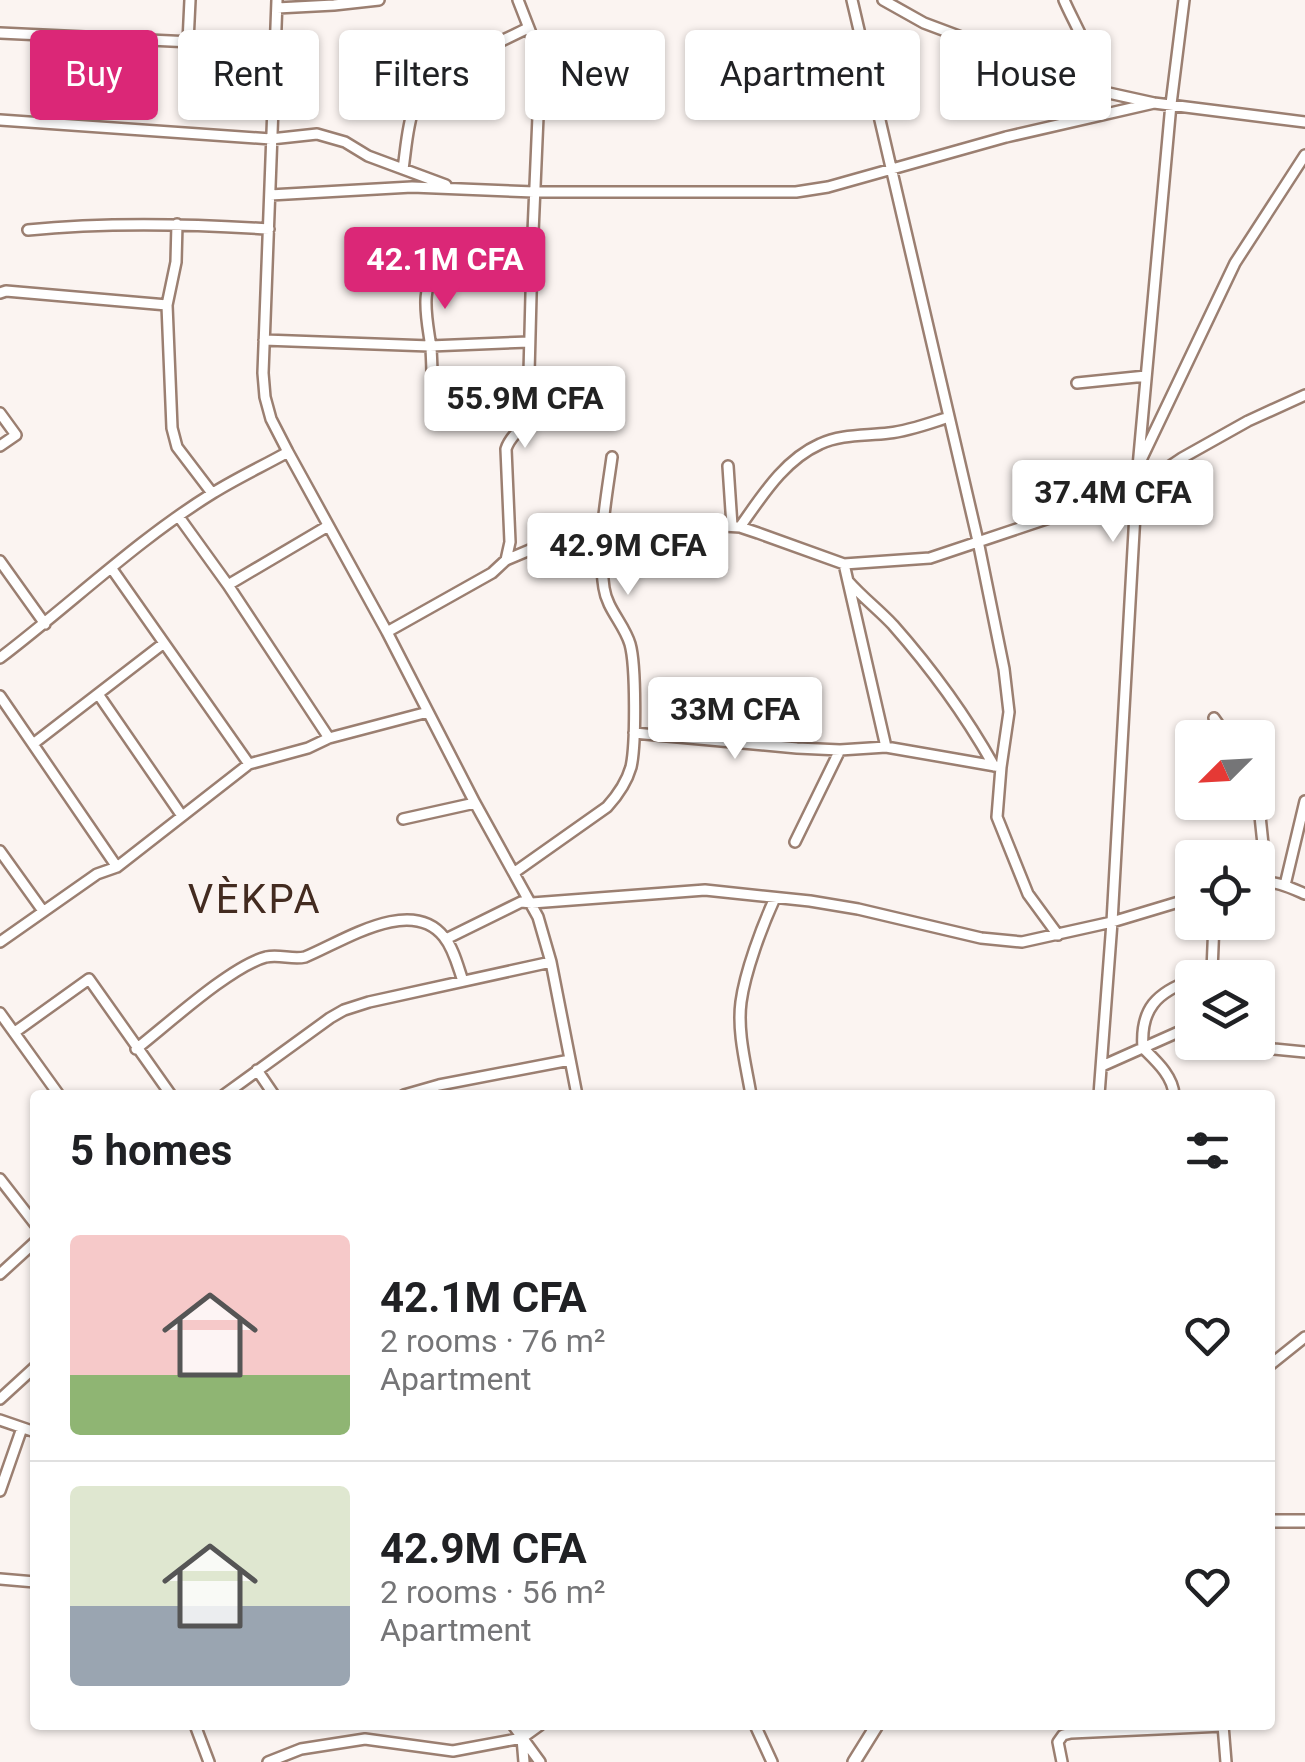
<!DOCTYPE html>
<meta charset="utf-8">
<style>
:root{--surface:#fff;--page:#f6f6f6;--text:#202124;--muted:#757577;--line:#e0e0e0;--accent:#db2777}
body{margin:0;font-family:Roboto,sans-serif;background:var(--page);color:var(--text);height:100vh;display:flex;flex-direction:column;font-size:38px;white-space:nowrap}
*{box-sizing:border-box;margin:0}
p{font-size:32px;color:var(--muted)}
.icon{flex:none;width:55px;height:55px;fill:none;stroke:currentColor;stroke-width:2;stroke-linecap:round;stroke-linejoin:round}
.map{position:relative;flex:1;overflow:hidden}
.drawer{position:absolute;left:30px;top:1090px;width:1245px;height:640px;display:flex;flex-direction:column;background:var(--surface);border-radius:10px;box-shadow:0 2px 8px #0004}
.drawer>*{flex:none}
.guide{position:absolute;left:30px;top:30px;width:1245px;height:90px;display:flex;gap:20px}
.needle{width:65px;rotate:246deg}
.fabs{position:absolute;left:1175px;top:720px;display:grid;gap:20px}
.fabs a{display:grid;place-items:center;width:100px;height:100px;border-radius:10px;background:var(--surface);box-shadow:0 2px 8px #0004;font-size:50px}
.price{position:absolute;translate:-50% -85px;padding:0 22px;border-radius:10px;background:#fff;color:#222;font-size:32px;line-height:65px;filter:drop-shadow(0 2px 5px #0008)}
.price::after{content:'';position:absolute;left:50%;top:60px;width:30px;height:22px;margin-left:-15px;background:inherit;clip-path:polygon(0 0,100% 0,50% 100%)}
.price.current{background:var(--accent);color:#fff}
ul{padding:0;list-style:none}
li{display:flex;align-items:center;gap:30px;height:250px;padding:0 40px}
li+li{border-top:2px solid var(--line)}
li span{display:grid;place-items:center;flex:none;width:280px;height:200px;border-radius:10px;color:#555}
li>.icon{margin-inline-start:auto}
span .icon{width:120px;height:120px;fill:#fffc;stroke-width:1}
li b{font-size:42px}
h2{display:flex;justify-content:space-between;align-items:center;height:120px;padding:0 40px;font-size:42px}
.pill{padding:0 35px;border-radius:10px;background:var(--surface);box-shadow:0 2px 8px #0004;font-size:35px;line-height:90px}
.pill.current{background:var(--accent);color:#fff}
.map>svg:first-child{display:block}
</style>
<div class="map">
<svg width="1305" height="1762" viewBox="0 0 1305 1762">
<rect width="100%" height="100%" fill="#fbf4f1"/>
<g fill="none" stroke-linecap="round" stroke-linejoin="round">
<defs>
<path id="minor" d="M277,0L263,373L265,397L271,419L288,452L387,632L475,803L538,917L551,962L577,1095
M852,0L978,541L1004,669L1009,712L1001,767L997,817L1028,894L1058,935
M883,0L924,23L972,41L994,43L1050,74L1086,88L1154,103L1305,122
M1064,0C1074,24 1100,64 1095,90
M277,8L334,5L379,0
M0,33L275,46
M188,42L190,0
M0,120L271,139L317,134L345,142L368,156L446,185
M403,169C406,149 407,127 414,107C430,69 493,46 528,28
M270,195L412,187L534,192H796L828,187L1006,137L1154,103
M177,224L176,262L167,305L172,428L177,447L212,493
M28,230C108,222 188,224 269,229
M0,293L6,291L167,305
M264,340L430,346L529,342
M1077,383L1146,376
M433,396C432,380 432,364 431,348C428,323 416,281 444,266L532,256
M0,413L16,435L0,446
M1141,460L1235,263L1305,155
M728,466L732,526
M179,517L228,585L329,738
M740,527C762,496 784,460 820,444C841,434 866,436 889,433C909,431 930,423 949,417
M506,560L510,542L506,449C511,433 523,432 528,412L532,256L540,70L536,46L518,0
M0,561L45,624
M844,564L886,747
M112,569L249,764
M848,581C862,597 879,610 893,625C931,668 966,716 994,766
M228,585L328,526
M387,632L492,573L506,560L551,541L601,535L723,526L740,527L758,533L844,564L930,558L1136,489L1182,458L1248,421L1305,395
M0,658C71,604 137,540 213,493C237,478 263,466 288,452
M98,694L182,816
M0,696L117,867
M1214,718L1228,738
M634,733L797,748L840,750L886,747L1001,767
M33,744L164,643
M1257,802L1260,816L1267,882
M403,819L475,803
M795,842L840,750
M0,851L43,911
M515,872L607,807C617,796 627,781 631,767C636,745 636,665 630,644C624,624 607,609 604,588C597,544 606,501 612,457
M1258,883C1275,880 1289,887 1305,894
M1285,885L1305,801
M446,939L521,902L532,903L705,890L810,901L858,909L981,938L1022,942L1112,922L1192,898
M0,942L97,874L117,867L249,764L308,748L329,738L428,712
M1200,978L1212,971L1214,922
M0,1013L59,1095
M15,1032L89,979L171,1095
M1252,1042L1274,1049L1305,1052
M136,1049C167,1025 231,966 266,957C280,954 292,960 305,957C342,942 411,895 444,937C454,949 458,967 463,981
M1102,1066L1192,1026
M257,1070L274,1095
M224,1095L330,1018L344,1010L369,1002L551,962
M404,1095L439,1085L570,1060
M751,1095C746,1065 737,1032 741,1002C745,972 762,926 775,898
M1099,1095L1112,922L1137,478L1171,104L1184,0
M1174,1095C1173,1076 1156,1061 1143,1048C1140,1009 1157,992 1192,980
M0,1179L35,1224
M0,1274L35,1242
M1270,1365L1305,1337
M0,1399L35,1367
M0,1420L35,1432
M0,1491L22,1428
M0,1579L35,1582
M195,1725L209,1762
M513,1725L540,1762
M755,1725L772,1762
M1223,1725L1226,1762
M1071,1733L1223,1726
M268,1762L301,1749L365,1739L453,1751L522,1738L540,1725
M524,1762L522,1738L528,1725
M1062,1762L1058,1742L1063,1735L1071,1733L1073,1725"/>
<path id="major" d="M1270,1521H1305
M854,1762L877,1725"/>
</defs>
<!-- minor casing -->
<use href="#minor" stroke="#9b7f71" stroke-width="14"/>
<!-- major casing -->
<use href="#major" stroke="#9b7f71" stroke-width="16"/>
<!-- minor -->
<use href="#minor" stroke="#fff" stroke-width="9"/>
<!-- major -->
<use href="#major" stroke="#fff" stroke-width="11"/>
</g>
<g text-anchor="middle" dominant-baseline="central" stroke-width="10" stroke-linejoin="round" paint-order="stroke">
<!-- quarter labels -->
<g font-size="40" letter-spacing="2.5" fill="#432b20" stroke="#fbf4f1">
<text x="255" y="899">VÈKPA</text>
</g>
</g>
</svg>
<div class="fabs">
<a><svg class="needle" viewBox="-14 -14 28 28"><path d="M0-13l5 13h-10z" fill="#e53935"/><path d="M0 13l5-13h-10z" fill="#757577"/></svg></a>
<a><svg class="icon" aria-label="locate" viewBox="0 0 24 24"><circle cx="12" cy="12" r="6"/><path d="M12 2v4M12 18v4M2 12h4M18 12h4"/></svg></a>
<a><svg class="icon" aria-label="layers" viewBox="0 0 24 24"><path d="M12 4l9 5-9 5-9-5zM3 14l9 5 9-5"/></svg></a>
</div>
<b class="price current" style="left:445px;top:312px">42.1M CFA</b>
<b class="price" style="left:525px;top:451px">55.9M CFA</b>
<b class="price" style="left:1113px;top:545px">37.4M CFA</b>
<b class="price" style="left:628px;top:598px">42.9M CFA</b>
<b class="price" style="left:735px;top:762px">33M CFA</b>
<div class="guide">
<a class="pill current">Buy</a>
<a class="pill">Rent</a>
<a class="pill">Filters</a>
<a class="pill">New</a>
<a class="pill">Apartment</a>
<a class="pill">House</a>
</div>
<section class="drawer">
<h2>5 homes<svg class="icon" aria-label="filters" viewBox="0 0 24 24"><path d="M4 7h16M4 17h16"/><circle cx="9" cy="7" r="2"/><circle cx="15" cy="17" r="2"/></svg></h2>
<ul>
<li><span style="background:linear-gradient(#f6c9c9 70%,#8fb573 0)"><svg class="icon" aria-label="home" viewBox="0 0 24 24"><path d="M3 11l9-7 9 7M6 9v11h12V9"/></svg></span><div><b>42.1M CFA</b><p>2 rooms · 76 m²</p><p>Apartment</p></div><svg class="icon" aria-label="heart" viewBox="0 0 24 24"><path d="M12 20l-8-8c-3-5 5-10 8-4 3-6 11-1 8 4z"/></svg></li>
<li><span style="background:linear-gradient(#dfe7d0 60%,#9aa5b1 0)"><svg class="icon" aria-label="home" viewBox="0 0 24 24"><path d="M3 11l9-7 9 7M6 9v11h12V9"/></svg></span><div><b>42.9M CFA</b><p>2 rooms · 56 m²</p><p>Apartment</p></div><svg class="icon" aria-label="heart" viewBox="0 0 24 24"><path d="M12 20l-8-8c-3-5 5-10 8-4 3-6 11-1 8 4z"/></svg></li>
</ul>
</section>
</div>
